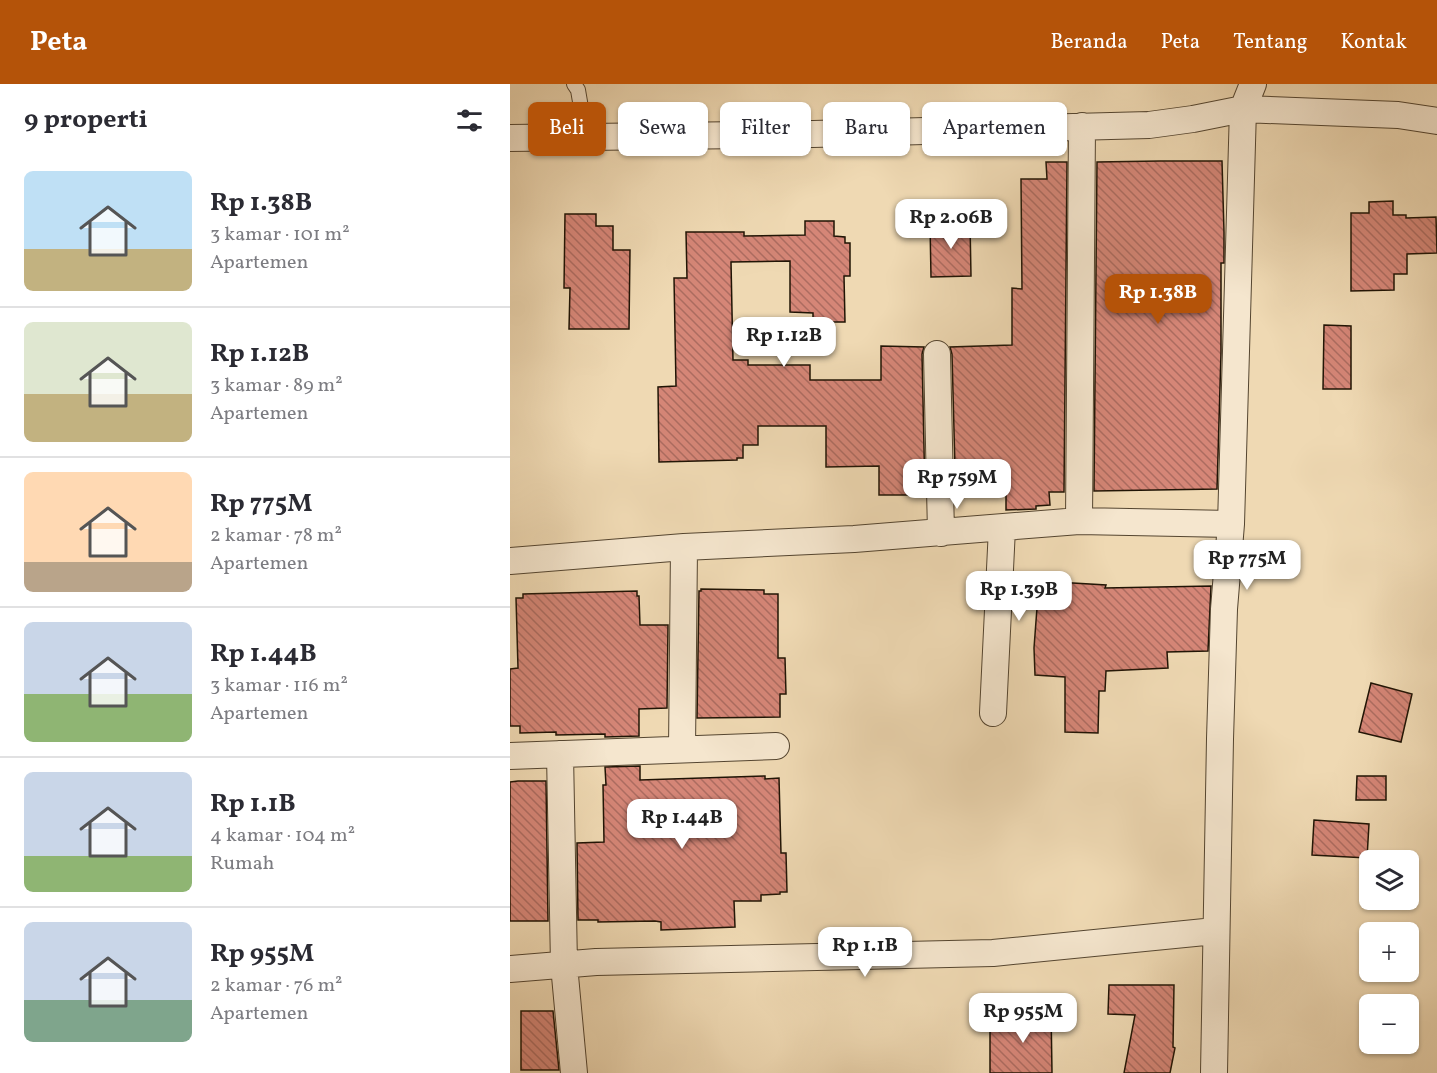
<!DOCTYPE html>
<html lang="id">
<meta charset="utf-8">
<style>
:root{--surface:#fff;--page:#f7f7f7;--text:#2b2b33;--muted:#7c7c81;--line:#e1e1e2;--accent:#b45309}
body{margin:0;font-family:Vollkorn,serif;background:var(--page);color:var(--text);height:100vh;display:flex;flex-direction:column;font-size:22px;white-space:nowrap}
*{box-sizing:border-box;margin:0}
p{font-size:20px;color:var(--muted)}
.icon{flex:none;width:33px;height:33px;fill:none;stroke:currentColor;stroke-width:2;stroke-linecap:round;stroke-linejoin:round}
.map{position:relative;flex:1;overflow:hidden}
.side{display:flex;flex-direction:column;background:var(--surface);width:510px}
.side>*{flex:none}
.top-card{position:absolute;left:18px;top:18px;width:570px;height:54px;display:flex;gap:12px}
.controls{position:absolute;left:849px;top:766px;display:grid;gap:12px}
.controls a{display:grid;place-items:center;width:60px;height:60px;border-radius:9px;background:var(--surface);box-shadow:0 2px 4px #0004;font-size:30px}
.price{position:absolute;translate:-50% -51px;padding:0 14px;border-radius:12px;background:#fff;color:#222;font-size:20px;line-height:39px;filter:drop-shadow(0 2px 3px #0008)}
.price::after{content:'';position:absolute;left:50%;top:36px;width:18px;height:14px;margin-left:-9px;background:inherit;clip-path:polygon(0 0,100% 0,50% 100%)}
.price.active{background:var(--accent);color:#fff}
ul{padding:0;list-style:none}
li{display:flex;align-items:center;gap:18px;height:150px;padding:0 24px}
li+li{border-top:2px solid var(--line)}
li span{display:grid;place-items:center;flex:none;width:168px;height:120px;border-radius:9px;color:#555}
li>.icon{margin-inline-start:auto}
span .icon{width:72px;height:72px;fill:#fffc;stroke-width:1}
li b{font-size:26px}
h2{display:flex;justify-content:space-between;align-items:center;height:72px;padding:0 24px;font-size:26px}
.pill{padding:0 21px;border-radius:9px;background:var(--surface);box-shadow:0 2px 4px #0004;font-size:21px;line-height:54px}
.pill.active{background:var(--accent);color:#fff}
header{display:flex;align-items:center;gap:36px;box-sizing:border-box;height:84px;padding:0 30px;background:var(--accent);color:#fff}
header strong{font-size:28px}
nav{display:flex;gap:33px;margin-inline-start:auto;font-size:21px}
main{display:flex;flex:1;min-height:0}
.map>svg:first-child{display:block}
</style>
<header>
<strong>Peta</strong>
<nav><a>Beranda</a><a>Peta</a><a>Tentang</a><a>Kontak</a></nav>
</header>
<main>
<section class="side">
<h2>9 properti<svg class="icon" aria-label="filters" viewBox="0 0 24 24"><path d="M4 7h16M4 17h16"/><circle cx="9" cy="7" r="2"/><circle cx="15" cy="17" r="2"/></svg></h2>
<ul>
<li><span style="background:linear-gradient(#bfe0f5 65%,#c2b280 0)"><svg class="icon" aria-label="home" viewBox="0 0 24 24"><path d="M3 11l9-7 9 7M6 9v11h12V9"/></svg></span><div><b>Rp 1.38B</b><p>3 kamar · 101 m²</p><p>Apartemen</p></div></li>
<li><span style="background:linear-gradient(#dfe7d0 60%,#c2b280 0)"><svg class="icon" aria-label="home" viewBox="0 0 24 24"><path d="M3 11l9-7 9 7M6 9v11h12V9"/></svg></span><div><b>Rp 1.12B</b><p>3 kamar · 89 m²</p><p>Apartemen</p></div></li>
<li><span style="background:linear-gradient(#ffd9b3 75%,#b9a48a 0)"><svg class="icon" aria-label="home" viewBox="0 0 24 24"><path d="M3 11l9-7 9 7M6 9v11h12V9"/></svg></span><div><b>Rp 775M</b><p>2 kamar · 78 m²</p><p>Apartemen</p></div></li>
<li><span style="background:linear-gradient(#c9d6e8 60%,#8fb573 0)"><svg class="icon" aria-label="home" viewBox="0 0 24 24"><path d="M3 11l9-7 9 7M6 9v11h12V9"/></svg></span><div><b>Rp 1.44B</b><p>3 kamar · 116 m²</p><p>Apartemen</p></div></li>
<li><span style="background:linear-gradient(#c9d6e8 70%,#8fb573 0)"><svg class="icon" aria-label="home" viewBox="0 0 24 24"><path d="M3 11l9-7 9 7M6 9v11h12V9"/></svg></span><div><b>Rp 1.1B</b><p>4 kamar · 104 m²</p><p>Rumah</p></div></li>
<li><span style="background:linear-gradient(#c9d6e8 65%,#7fa58c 0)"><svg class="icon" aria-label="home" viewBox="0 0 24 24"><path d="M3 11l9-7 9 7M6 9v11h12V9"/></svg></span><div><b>Rp 955M</b><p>2 kamar · 76 m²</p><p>Apartemen</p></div></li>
</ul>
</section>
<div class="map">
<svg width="927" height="989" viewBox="0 0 927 989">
<defs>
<pattern id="building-back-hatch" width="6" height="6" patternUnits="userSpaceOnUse" patternTransform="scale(1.5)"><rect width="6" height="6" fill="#d58677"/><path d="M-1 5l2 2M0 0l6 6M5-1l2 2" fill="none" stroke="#ac6c60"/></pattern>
</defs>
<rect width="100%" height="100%" fill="#efd9b3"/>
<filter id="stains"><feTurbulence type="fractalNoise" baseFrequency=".00333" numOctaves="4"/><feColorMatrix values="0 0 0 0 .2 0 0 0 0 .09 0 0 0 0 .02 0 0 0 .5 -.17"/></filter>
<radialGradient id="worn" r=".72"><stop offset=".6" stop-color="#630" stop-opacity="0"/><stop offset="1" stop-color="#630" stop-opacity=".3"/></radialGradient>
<!-- building -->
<path fill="url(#building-back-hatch)" stroke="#201405" stroke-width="1.5" d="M650,77H712L714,148V179H711V269L707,405L584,407L587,78Z
M536,78H557L554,408H539L540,421L526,422V425L496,426V384H445L442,270L440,263L502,261V204L512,205L511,95H537Z
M883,117V131H896V134L926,133L927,169L897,170V190H884V206L841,207V129H859V118Z
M55,130H86V142H103V166H120L119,245H59L60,204H54Z
M295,137H324V152L335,153V159H340V192H334L335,238H303V229L280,228V177L221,178L223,276H238V281H300V296H371V262L414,263L412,270L415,411H369V382L316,383V342H248V361H233V374H227V376L149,378L148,303L166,302L164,194H177L176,148H234V152L295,151Z
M460,139L461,192L421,193L420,140Z
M814,241L841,242V305H813Z
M529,497L596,501L595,504L701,502L698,567L657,568L658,584L596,587L595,607H589L588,649L555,648V593L525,591L524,564Z
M191,505L254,506V510H268V574H275L276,610H270V633L187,634L189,507H191Z
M127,507V512H129L130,541H158L157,624L129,625V652L95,653V650L46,651V648L10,649V642H0V585L8,584L6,514H13V510Z
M861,599L902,610L891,658L849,648Z
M130,682V696L255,692V695L269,694L271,769H276L277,808H270V810L251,811V817H224L225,843L151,846V838L145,837L88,838V836H68L67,759L94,758L93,701H96L95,683Z
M847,692H876V716H846Z
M8,697H36L38,837H0V698Z
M804,736L859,740L857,774L802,771Z
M599,901H664L663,963L665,964L660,989H614L625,931L598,930Z
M504,925H541L542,989H480V943H504Z
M11,927H43L49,986H11Z"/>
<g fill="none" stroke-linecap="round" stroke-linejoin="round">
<defs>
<path id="service" d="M64,0L68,6L76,53"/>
<path id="minor" d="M0,54L303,50L639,41L683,35L733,25L888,31L927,37
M427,270L431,449
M569,437L572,42
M0,477L174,463L344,455L569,437L721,440
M483,629L492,444
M172,665L174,463
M50,670L54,881L64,989
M0,672L266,662
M0,885L86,878L483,869L705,847
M704,989L710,655L714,525L721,440L733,25L743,0"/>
</defs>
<!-- service casing -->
<use href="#service" stroke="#544530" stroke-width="16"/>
<!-- minor casing -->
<use href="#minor" stroke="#544530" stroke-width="28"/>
<!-- service -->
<use href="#service" stroke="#f5e6ce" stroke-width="14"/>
<!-- minor -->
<use href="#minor" stroke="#f5e6ce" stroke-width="26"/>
</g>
<rect width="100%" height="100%" filter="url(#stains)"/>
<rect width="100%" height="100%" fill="url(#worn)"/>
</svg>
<div class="controls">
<a><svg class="icon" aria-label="layers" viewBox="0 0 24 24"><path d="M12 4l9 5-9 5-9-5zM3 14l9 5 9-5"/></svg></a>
<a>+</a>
<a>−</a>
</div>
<b class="price" style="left:441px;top:166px">Rp 2.06B</b>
<b class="price active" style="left:648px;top:241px">Rp 1.38B</b>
<b class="price" style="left:274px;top:284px">Rp 1.12B</b>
<b class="price" style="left:447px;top:426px">Rp 759M</b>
<b class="price" style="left:737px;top:507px">Rp 775M</b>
<b class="price" style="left:509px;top:538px">Rp 1.39B</b>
<b class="price" style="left:172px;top:766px">Rp 1.44B</b>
<b class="price" style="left:355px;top:894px">Rp 1.1B</b>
<b class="price" style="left:513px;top:960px">Rp 955M</b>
<div class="top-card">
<a class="pill active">Beli</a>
<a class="pill">Sewa</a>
<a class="pill">Filter</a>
<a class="pill">Baru</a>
<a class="pill">Apartemen</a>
</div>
</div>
</main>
